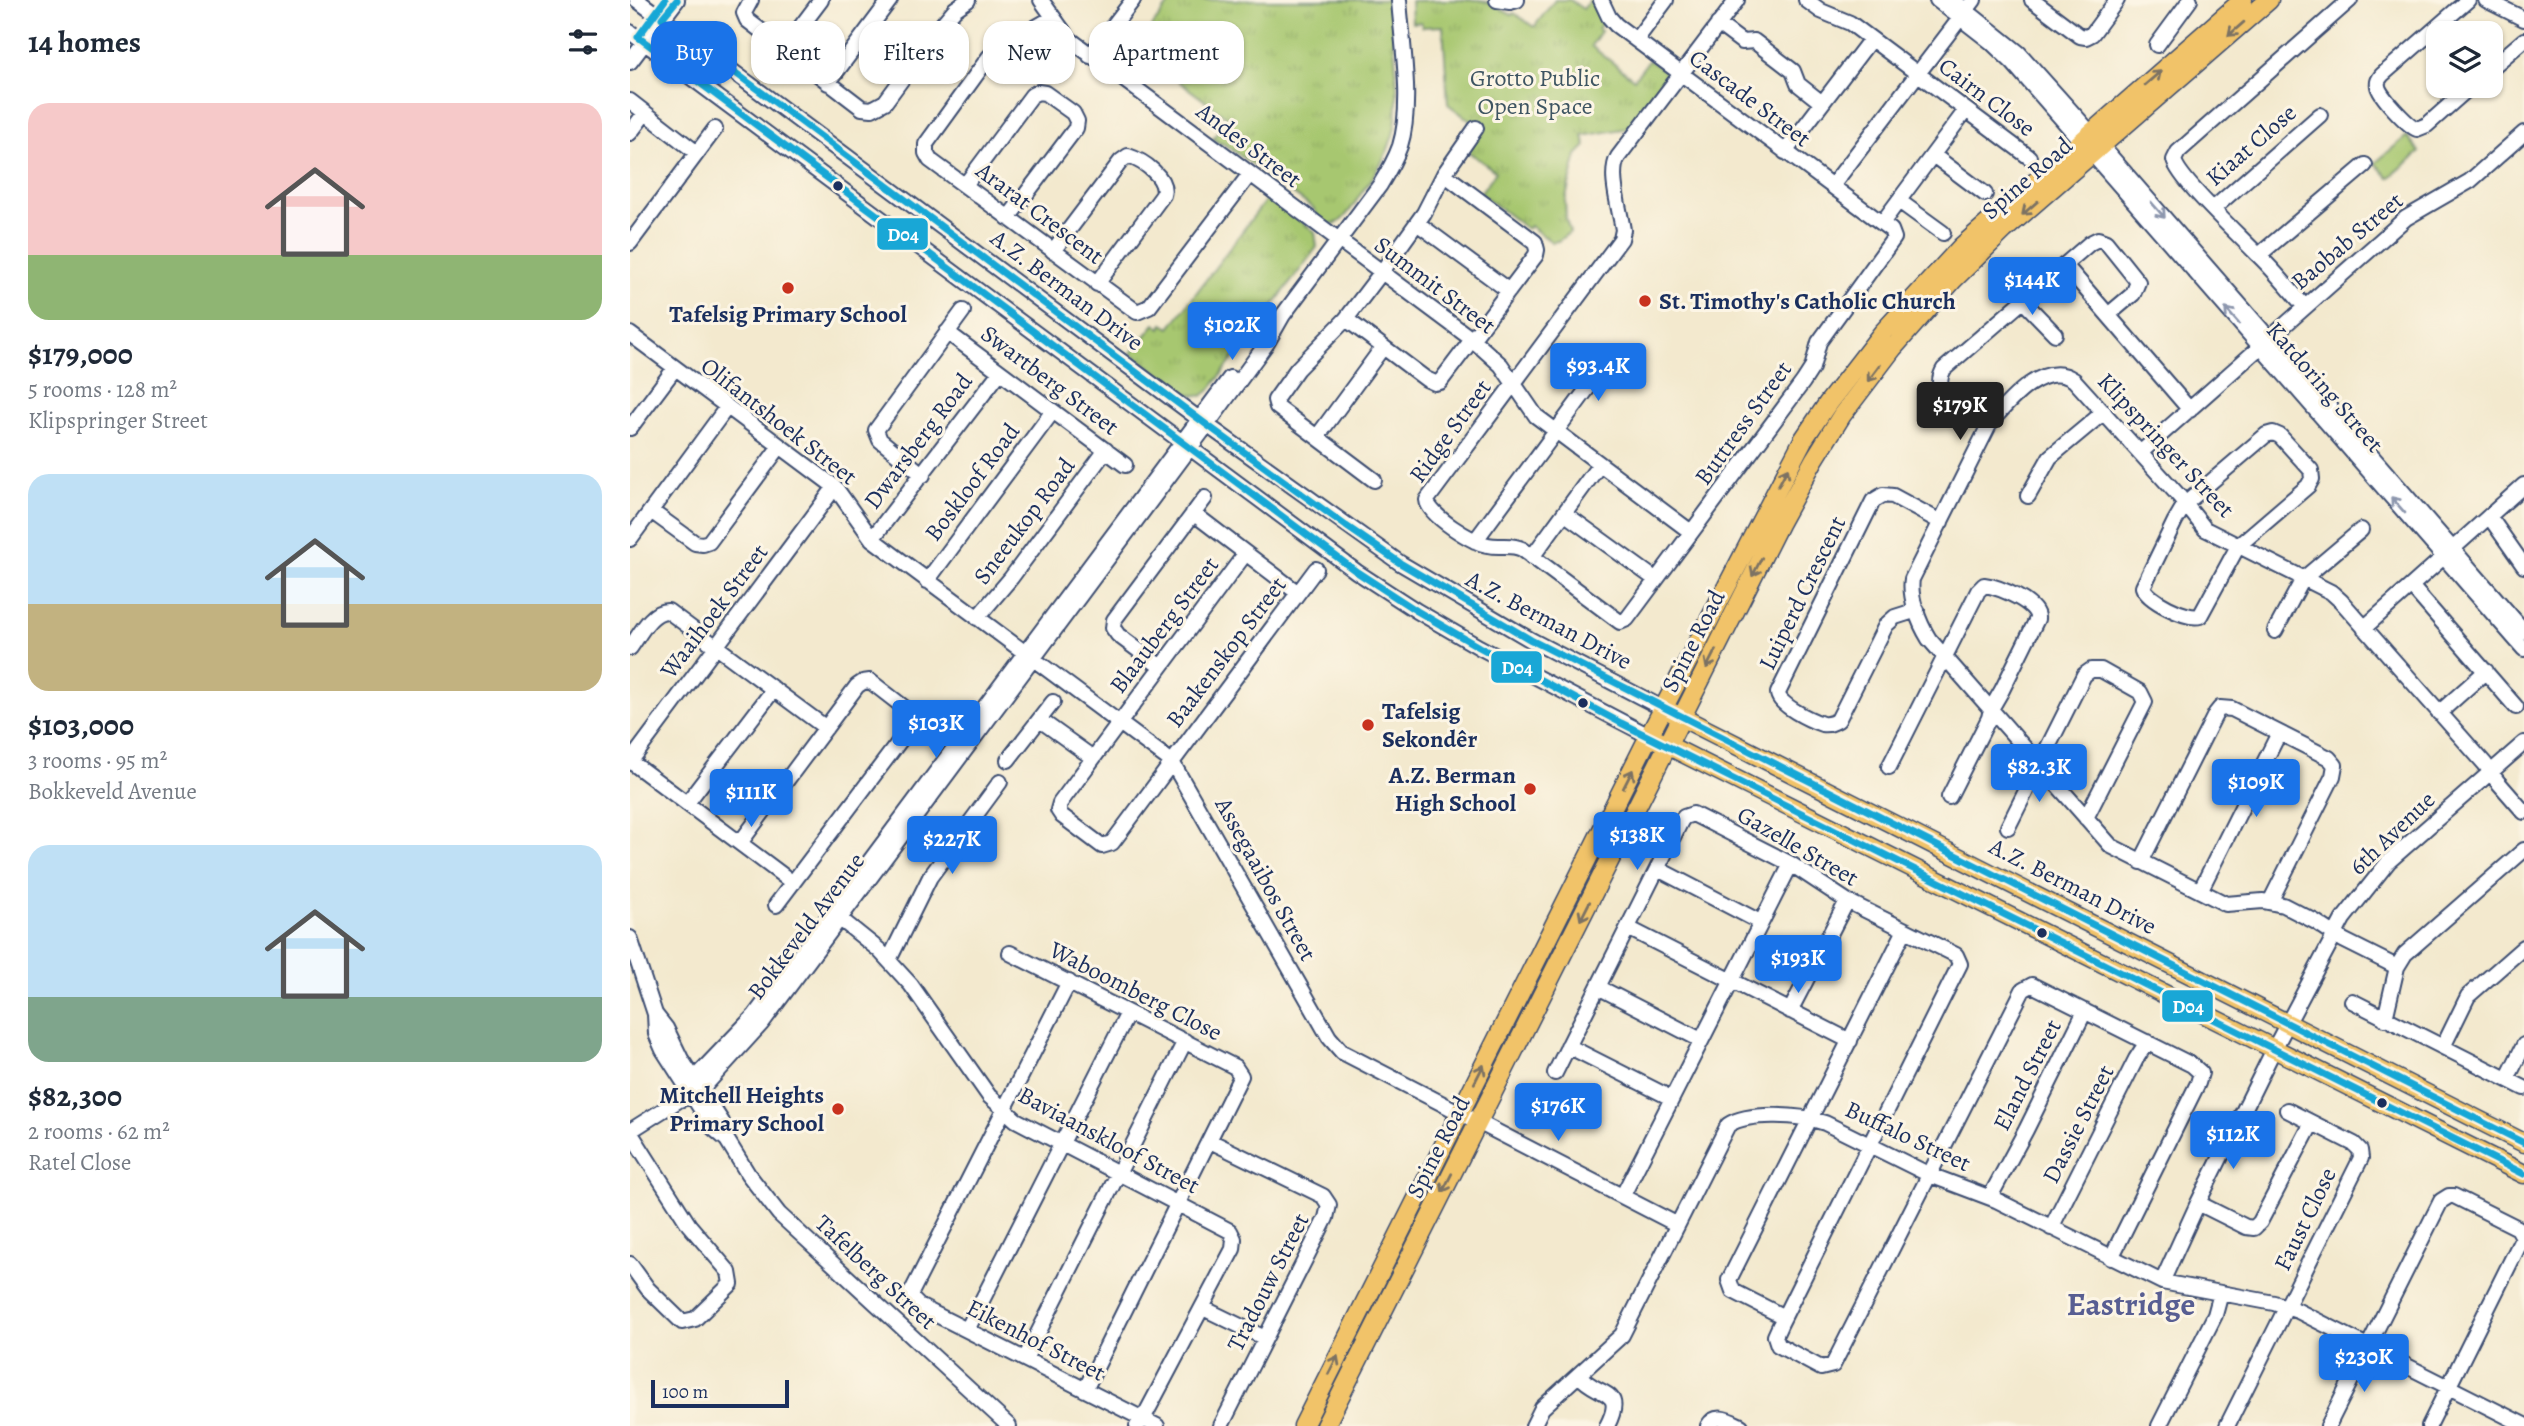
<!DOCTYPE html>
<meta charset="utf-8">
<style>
:root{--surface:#fff;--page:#f6f6f7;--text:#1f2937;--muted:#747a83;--accent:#1a73e8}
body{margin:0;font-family:Alegreya,serif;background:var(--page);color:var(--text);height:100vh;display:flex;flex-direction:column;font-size:26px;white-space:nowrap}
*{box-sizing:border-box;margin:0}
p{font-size:23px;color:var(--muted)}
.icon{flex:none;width:38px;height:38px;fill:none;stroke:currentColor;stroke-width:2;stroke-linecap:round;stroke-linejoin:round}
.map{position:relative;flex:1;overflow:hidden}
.details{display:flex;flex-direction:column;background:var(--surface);width:630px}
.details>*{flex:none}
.guide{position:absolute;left:21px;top:21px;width:665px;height:63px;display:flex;gap:14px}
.buttons{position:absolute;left:1796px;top:21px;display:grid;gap:14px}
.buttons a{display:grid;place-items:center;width:77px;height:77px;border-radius:14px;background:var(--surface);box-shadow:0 2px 5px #0004;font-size:35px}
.scale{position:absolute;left:21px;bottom:18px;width:138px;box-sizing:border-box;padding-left:7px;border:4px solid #1b2f5e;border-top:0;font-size:19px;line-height:24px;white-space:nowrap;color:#1b2f5e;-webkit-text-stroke:5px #fcf5e5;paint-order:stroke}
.price{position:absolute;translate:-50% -60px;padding:0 16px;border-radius:7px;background:var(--accent);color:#fff;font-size:23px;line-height:46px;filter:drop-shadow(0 2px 4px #0008)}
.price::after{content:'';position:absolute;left:50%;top:42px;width:21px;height:16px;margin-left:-10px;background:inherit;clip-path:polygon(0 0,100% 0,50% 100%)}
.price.on{background:#222;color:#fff}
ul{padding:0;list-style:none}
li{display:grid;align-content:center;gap:14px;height:371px;padding:0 28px}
li span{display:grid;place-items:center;height:217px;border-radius:21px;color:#555}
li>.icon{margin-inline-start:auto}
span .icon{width:126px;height:126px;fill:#fffc;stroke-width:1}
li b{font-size:30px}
h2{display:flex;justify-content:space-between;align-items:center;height:84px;padding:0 28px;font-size:30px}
.chip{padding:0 24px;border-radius:21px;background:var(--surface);box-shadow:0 2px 5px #0004;font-size:24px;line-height:63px}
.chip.on{background:var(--accent);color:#fff}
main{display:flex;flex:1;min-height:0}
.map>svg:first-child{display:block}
</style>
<main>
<section class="details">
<h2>14 homes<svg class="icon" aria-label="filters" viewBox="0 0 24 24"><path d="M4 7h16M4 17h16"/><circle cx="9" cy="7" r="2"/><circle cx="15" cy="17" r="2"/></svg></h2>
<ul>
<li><span style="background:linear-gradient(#f6c9c9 70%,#8fb573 0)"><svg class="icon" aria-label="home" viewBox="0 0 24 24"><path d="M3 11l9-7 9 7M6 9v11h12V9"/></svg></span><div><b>$179,000</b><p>5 rooms · 128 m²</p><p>Klipspringer Street</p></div></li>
<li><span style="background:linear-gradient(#bfe0f5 60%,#c2b280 0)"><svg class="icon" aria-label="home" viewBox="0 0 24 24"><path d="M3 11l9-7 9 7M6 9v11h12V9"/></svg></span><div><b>$103,000</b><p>3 rooms · 95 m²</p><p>Bokkeveld Avenue</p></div></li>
<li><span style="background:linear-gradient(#bfe0f5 70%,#7fa58c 0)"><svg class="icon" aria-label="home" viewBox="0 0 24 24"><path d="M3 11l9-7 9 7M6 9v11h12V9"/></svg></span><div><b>$82,300</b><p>2 rooms · 62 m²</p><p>Ratel Close</p></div></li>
</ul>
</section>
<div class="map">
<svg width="1894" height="1426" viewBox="0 0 1894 1426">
<defs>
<pattern id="park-tufts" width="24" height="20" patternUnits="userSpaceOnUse" patternTransform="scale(1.75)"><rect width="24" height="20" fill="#a7c76f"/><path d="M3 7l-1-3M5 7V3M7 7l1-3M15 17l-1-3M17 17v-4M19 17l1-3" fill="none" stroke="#8fab63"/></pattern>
</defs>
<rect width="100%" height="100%" fill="#fcf5e5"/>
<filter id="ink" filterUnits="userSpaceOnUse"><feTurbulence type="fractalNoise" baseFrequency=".0143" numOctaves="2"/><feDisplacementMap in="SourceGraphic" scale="14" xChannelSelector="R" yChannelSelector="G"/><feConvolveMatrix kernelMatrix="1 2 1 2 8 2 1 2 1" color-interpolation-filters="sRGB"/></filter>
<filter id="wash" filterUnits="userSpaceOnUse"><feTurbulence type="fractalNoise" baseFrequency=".00686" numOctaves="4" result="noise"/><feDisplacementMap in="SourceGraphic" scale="28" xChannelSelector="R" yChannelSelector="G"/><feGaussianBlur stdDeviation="1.57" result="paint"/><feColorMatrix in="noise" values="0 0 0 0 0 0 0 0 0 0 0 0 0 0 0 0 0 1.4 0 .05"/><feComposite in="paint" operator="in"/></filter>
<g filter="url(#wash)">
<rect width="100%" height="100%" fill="#f3e9ce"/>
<!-- green -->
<path fill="#a7c76f" stroke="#617b66" stroke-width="2" d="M1777,136L1790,152L1759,178L1745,163Z"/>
<!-- park -->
<path fill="url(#park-tufts)" stroke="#617b66" stroke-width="2" d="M542,0H760C762,39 773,99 763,135C757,155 745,176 732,192C726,201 718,216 709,222C697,228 689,220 684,209L594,144L589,143L583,138L598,118L505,49Z
M816,0H849L868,5V8L882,15L884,13L904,27L925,0H940L953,9L960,0H964L973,21L968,29L971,31L961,46L1004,79L1019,60L1036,72L1038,80L1027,95L1024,93L998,128L953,136L956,146L947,155L935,201L936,219L940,232L928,241L922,242L900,226L897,229L850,193L866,172L836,150L851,129L818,104L813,26L792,27L791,22L782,23L781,1Z
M638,197L685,232L687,247L579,391L572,396L557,394L501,353L525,324L531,328L533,324L540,328Z"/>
</g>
<g filter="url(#ink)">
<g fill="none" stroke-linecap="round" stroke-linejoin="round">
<defs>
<path id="minor" d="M7,0L577,425L770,563L901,640L1034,709
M121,0L114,13L117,20L232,108L242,109L255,102L314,22L325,9L338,0
M411,0L438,38L843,340L871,365L906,416L1061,532
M867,0L880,2L887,0
M971,0L979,17L986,25L1261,230L1264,238L1189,342L1182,368L1173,382L997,619L990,622L892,549C880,543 870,548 858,545C843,543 798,515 797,500L991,239L993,230C990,210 978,173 988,157C1028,105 1067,52 1107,0
M1176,0L1191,11L1220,23L1399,157
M1307,0L1361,42L1383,63L1894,649
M1323,0L1389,53L1449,120L1894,631
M1402,0L1450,36L1456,37L1462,34L1487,0
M1838,0L1752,75C1749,79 1747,81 1748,86C1749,95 1778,126 1787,129L1797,125L1841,86
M1856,0L1894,19
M422,18L368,49L359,57L296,144V153L300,160L507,312L519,307L620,174
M1088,24L1112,42L1124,41L1163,71L1168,84L1192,103
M0,32L727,572L787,611L849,647L1019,736
M1006,40L1036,0
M1527,45L1560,0
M154,49L191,0
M460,56L503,0
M0,62L47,0
M1860,69L1894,40
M198,83L260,0
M0,101L67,153
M0,133L15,113
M1155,152L1241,39
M1303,155L1355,194
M335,185L402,95L408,92L415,93L443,113L447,121L446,128L378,218
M1202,186L1344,0
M1269,201L1313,233
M1583,209L1690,115
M787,223L879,291
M1252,223L1336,110
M0,243L85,129
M423,251L491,161L498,156C514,161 538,178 533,195L467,284
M1629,255L1735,165
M1435,265L1560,410
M1393,301L1425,334
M1675,307C1659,289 1644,270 1627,254C1611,237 1548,179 1544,160L1548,152L1720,0
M716,319L796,379L805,383L810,382L906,255L907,250L905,242L814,174
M317,332L495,465
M0,334L205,487L242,539L542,762L699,1037L712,1052L1046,1224
M1360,423C1341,414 1297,397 1314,369L1460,243L1468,239L1476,242L1508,282L1503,294L1478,315
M0,428L45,368
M1643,433L1650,436L1681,470L1682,479L1678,486L1608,546L1570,616C1557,620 1517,600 1513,587L1545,521L1555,504L1636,435Z
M687,437L753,347
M1510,453L1776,218L1840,181L1894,133
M293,475L250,440L246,430L333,311
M744,480L647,407L645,400L667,369L716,319L751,273L794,213L814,174L846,128
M1398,496L1420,457L1474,412
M21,511L65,543L73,544L79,542L150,446
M563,513L668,593
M934,513L1025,579
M1859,516L1894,566
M0,539L97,407
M242,539L370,372
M845,541L983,354
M615,554L430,803L428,810L432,816L472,846L482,843L686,569
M902,557L970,464
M297,581L423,411
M1781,586L1886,707
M1287,610L1265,617L1256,625L1208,720C1203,723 1198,725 1192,724C1180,720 1148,705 1148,693L1243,501L1253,495L1263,496L1311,522
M347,618L381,578L476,450
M1734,628L1894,485
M1645,631L1673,579L1731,530
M0,648C9,636 21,610 38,611L196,728
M531,667L488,635L483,628L484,620L575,498
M1809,713L1856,671
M410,720L463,758
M378,760L423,702
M0,761L163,883
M0,762L205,487
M1259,767L1348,591L1354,585C1369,587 1409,603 1407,619L1372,690L1361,709L1359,718L1319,797
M57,803L144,689
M1378,827L1454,675L1461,670H1471L1510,692L1515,702L1456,818
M110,843L227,686L233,682L240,681L280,712L281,726L146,905
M1511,862L1586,713L1590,708L1602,709L1699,758L1705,765L1703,776L1640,902
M1028,869L1130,922
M1570,891L1649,733
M203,913L249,950L281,985L359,1096L386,1120L600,1231L604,1239L603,1249L513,1419L507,1426
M998,928L1220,1041
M0,938L25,1014L26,1034L33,1050L83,1128L97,1140
M380,953L605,1067L611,1076L455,1390
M259,960L300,877L370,782
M1767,967L1713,940L1686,922L1653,905L1633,901L1596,904L1481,846L1299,639C1289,623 1279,597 1282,579L1360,423C1379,401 1414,359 1444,380L1549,496L1575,529L1701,592L1711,601L1855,764L1867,781L1894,812
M439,982L281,1293V1298L289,1306L527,1426
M968,987L1071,1040
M1722,1001L1894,1088
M1160,1011L1217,901
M25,1014L36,1028L51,1059L92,1122L97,1140L118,1174L149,1214L379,1426
M1755,1019L1767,967L1775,954L1894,850
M938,1046L1041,1098
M1813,1047L1838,996L1894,947
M925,1073L1051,821L1054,817L1063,814L1161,864L1217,901L1326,955L1330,964L1150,1325L1145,1336L1148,1345L1191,1368L1203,1365L1393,990L1402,985L1562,1065L1571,1073L1568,1083L1481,1258
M1877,1079L1894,1045
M49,1100L56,1087L125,1015L600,378
M0,1131L49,1100L62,1096L71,1090L132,1023L577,425L637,343L653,315L750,185C758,172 765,160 770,146C783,105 772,43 769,0
M0,1132L59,1225L99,1272L101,1284L65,1319L52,1322L18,1289L0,1264
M580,1141L693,1196L699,1205L696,1218L591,1426
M993,1195L1161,864
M1360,1197L1396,1130L1455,1011
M1568,1203L1616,1227L1624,1228L1630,1222L1682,1123
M1421,1228L1506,1059L1517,1042
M1532,1282L1568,1203L1644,1049L1713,919L1759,861L1894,743
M573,1308L635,1338
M1154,1317L1103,1291L1099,1280L1275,930
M337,1330L498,1013
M395,1359L555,1041
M949,1375C967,1398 997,1387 977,1426
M903,1426L912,1408L992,1335L1098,1125C1119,1111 1172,1115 1195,1123L1300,1175L1366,1200L1532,1282L1644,1303L1668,1311L1894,1425
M1078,1426C1086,1412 1100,1421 1111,1426
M1529,1426L1585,1315L1591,1293
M1597,1426L1731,1158L1730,1150L1724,1144L1657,1110
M1698,1426L1811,1201L1819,1196H1824L1888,1228L1893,1237L1799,1426"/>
<path id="major" d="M1041,712L1894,1143
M1027,740L1894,1174
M673,1426L1019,736L1173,440L1198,403L1253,332L1331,247L1613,0
M695,1426L1149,524L1184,460L1212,415L1263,348L1323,280L1374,230L1639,0"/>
</defs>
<!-- minor casing -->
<use href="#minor" stroke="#3b4b6f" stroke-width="18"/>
<!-- major casing -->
<use href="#major" stroke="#3b4b6f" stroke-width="21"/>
<!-- minor -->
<use href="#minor" stroke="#fff" stroke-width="14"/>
<!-- major -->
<use href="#major" stroke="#f1c369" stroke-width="18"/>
<defs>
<path id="bus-1" d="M35,0L8,37L727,572L787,611L849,647L991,723L1894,1174
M47,0L32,18L577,425L716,526L770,563L901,640L1894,1143"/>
</defs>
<!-- bus-1 casing -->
<use href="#bus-1" stroke="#fcf5e5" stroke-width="12"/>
<!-- bus-1 -->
<use href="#bus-1" stroke="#19a7d6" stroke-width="7"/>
</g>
<!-- one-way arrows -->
<defs><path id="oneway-shaft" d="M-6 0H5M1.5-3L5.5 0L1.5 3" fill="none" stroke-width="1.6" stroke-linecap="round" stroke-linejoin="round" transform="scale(1.75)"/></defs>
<g stroke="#7b7263">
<use href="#oneway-shaft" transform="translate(1606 29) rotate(139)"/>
<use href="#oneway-shaft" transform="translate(1523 78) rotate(-41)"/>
<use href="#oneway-shaft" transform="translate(1400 208) rotate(139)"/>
<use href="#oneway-shaft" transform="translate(1244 373) rotate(127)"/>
<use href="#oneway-shaft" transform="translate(1153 477) rotate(-62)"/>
<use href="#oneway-shaft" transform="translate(1127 567) rotate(117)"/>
<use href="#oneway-shaft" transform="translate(1081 659) rotate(117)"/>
<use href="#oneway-shaft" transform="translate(998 779) rotate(-63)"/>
<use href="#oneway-shaft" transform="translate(955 911) rotate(117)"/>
<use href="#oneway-shaft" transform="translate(849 1074) rotate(-63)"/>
<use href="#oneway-shaft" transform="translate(817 1183) rotate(117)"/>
<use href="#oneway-shaft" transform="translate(703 1365) rotate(-63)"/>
</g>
<g stroke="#8d97ae">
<use href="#oneway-shaft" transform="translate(1528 210) rotate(49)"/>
<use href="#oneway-shaft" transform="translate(1602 316) rotate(-131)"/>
<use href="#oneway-shaft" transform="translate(1768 505) rotate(-131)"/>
</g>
</g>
<!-- markers -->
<g fill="#1b2f5e" stroke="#fcf5e5" stroke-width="2.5">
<circle cx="208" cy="186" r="6"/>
<circle cx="953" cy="703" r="6"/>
<circle cx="1412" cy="933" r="6"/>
<circle cx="1752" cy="1103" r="6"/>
</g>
<g fill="#c8321e" stroke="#fcf5e5" stroke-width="2.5">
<circle cx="158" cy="288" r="7"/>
<circle cx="1015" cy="301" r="7"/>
<circle cx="738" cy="725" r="7"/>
<circle cx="900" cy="789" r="7"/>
<circle cx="208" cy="1109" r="7"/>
</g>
<g text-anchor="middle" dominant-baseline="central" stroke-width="6" stroke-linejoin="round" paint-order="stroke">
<!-- park labels -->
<g font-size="24" fill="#3e5562" stroke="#fcf5e5">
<text x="905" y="78">Grotto Public<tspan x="905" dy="28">Open Space</tspan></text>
</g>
<!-- street labels -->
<g font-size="24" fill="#1b2f5e" stroke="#fcf5e5">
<text transform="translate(1357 97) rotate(37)">Cairn Close</text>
<text transform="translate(1120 98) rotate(37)">Cascade Street</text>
<text transform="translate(619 145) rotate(37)">Andes Street</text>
<text transform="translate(1621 145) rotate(-41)">Kiaat Close</text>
<text transform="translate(1397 178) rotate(-41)">Spine Road</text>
<text transform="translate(410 213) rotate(37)">Ararat Crescent</text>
<text transform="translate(1717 241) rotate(-40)">Baobab Street</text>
<text transform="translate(805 285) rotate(37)">Summit Street</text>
<text transform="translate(437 290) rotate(37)">A.Z. Berman Drive</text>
<text transform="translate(420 380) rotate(37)">Swartberg Street</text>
<text transform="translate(1695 387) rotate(49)">Katdoring Street</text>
<text transform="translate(149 421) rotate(38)">Olifantshoek Street</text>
<text transform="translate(1113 423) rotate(-54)">Buttress Street</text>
<text transform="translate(820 431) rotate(-54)">Ridge Street</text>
<text transform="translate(288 441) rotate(-53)">Dwarsberg Road</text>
<text transform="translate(1536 445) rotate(47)">Klipspringer Street</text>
<text transform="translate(342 482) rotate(-53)">Boskloof Road</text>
<text transform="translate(394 521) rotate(-53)">Sneeukop Road</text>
<text transform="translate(1172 593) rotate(-64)">Luiperd Crescent</text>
<text transform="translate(84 611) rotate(-53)">Waaihoek Street</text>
<text transform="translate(919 620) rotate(28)">A.Z. Berman Drive</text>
<text transform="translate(534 625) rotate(-53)">Blaauberg Street</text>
<text transform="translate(1063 641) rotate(-63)">Spine Road</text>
<text transform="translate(596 652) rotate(-53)">Baakenskop Street</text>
<text transform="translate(1762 833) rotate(-44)">6th Avenue</text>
<text transform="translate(1168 846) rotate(30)">Gazelle Street</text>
<text transform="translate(636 879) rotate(61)">Assegaaibos Street</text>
<text transform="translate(1443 886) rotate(27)">A.Z. Berman Drive</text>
<text transform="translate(176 926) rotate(-53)">Bokkeveld Avenue</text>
<text transform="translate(506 991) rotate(27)">Waboomberg Close</text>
<text transform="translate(1397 1075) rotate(-63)">Eland Street</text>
<text transform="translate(1448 1124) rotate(-63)">Dassie Street</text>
<text transform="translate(1278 1136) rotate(25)">Buffalo Street</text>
<text transform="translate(479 1140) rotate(28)">Baviaanskloof Street</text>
<text transform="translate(808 1147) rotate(-63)">Spine Road</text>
<text transform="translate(1675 1219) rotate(-64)">Faust Close</text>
<text transform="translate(246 1272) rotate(43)">Tafelberg Street</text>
<text transform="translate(638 1282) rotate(-63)">Tradouw Street</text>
<text transform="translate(406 1340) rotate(27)">Eikenhof Street</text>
</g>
<!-- poi labels -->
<g font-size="24" font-weight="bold" fill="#1b2f5e" stroke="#fcf5e5" text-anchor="start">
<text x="1029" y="301">St. Timothy's Catholic Church</text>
<text x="158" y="314" text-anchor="middle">Tafelsig Primary School</text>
<text x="752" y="711">Tafelsig<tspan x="752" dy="28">Sekondêr</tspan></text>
<text x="886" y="775" text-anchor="end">A.Z. Berman<tspan x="886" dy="28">High School</tspan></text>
<text x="194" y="1095" text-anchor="end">Mitchell Heights<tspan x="194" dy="28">Primary School</tspan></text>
</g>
<!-- district labels -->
<g font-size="32" font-weight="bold" fill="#585e92" stroke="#fcf5e5">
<text x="1501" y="1304">Eastridge</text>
</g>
</g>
<g stroke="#fcf5e5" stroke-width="2.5">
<rect x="246" y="217" width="53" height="34" rx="7" fill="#19a7d6"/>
<rect x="860" y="650" width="53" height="34" rx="7" fill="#19a7d6"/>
<rect x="1531" y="989" width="53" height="34" rx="7" fill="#19a7d6"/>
</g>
<g font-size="19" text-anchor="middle" font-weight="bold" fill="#fff">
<text x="273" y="241">D04</text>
<text x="887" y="674">D04</text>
<text x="1558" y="1013">D04</text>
</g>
</svg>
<div class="buttons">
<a><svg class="icon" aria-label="layers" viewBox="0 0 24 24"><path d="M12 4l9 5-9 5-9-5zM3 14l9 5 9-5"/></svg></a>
</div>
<div class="scale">100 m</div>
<b class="price" style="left:1402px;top:317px">$144K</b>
<b class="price" style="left:602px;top:362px">$102K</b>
<b class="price" style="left:968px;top:403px">$93.4K</b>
<b class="price on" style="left:1330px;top:442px">$179K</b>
<b class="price" style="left:306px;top:760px">$103K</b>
<b class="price" style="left:1409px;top:804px">$82.3K</b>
<b class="price" style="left:1626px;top:819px">$109K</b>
<b class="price" style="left:121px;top:829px">$111K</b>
<b class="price" style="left:1007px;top:872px">$138K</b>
<b class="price" style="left:322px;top:876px">$227K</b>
<b class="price" style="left:1168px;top:995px">$193K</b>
<b class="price" style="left:928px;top:1143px">$176K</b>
<b class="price" style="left:1603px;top:1171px">$112K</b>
<b class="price" style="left:1734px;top:1394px">$230K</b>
<div class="guide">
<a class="chip on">Buy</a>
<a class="chip">Rent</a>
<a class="chip">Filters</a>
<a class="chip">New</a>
<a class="chip">Apartment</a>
</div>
</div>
</main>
